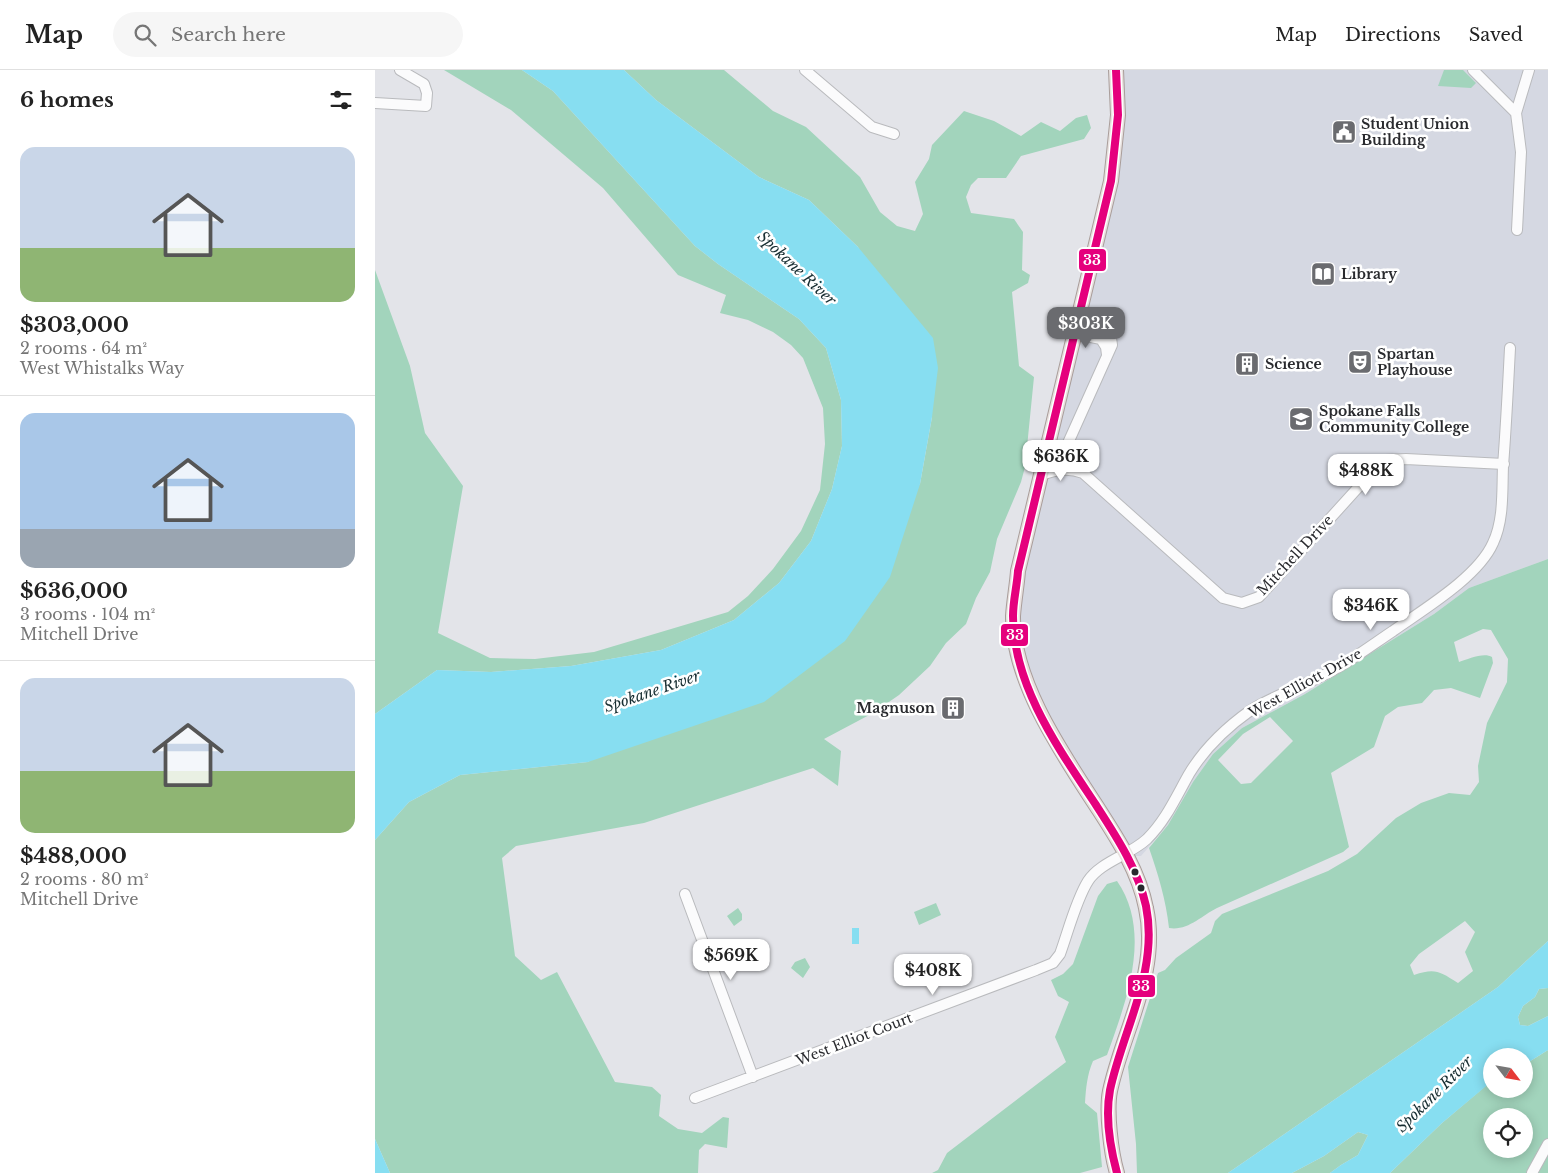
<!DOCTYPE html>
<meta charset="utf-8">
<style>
:root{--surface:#fff;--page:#f6f6f6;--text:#222;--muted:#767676;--line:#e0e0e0;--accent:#6a6b6f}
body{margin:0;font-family:"Libre Baskerville",serif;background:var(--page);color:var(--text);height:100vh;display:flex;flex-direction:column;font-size:19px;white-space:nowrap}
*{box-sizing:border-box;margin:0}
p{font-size:16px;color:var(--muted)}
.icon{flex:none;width:28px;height:28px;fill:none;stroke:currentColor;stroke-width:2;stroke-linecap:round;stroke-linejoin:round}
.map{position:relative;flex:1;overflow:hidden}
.details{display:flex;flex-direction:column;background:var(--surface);width:375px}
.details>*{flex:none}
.needle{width:32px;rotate:121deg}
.fabs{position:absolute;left:1108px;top:978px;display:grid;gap:10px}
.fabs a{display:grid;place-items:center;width:50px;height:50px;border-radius:50%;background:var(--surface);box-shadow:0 2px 12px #0003;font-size:25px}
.price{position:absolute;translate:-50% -42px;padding:0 11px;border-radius:10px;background:#fff;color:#222;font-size:16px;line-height:32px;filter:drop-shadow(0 1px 2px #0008)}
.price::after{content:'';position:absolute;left:50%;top:30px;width:15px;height:11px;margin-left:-8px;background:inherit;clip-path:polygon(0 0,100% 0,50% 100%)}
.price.current{background:var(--accent);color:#fff}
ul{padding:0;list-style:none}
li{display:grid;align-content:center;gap:10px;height:265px;padding:0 20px}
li+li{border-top:1px solid var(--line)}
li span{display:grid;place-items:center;height:155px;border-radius:15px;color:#555}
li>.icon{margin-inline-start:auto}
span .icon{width:90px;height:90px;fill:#fffc;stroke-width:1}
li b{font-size:21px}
h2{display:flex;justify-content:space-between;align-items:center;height:60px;padding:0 20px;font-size:21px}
header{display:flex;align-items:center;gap:30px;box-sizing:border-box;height:70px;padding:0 25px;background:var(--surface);border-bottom:1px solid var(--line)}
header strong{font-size:24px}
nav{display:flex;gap:28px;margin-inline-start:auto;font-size:18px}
.search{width:350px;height:45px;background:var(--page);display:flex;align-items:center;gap:12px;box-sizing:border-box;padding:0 18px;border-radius:28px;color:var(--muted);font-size:19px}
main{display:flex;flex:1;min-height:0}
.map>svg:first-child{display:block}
</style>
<header>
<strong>Map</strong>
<div class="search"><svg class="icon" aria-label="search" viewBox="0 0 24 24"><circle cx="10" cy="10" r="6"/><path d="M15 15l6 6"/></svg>Search here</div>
<nav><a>Map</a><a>Directions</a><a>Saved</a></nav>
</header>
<main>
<section class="details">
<h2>6 homes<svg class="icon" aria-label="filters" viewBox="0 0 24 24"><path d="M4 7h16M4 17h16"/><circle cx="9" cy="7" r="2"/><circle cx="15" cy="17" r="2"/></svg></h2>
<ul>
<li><span style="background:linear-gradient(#c9d6e8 65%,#8fb573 0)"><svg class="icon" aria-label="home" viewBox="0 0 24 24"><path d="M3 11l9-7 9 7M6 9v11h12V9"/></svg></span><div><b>$303,000</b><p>2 rooms · 64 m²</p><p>West Whistalks Way</p></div></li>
<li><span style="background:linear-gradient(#a9c7e8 75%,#9aa5b1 0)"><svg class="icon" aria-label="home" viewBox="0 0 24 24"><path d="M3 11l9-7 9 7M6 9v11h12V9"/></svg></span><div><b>$636,000</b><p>3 rooms · 104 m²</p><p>Mitchell Drive</p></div></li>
<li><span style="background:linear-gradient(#c9d6e8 60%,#8fb573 0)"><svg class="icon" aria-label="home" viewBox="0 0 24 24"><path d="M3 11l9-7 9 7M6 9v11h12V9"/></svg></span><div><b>$488,000</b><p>2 rooms · 80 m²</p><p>Mitchell Drive</p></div></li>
</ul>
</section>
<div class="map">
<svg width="1173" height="1103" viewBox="0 0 1173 1103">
<rect width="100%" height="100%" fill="#e3e4e9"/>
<!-- built -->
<path fill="#d5d8e2" d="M741,0H1173V489L1094,518L1059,544L930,624L867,658L838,684L818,712L793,755L766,786H756L661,632L638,546L736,111Z"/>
<!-- green -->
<path fill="#a2d4bc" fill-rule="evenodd" d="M69,0H147L178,21L320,176L343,194L424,249L451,278L466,330L467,376L457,419L436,471L404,513L359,550L286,580L196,596L116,602L62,600L0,644V200L35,296L50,363L88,416L63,563L115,588L160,589L219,582L353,542L373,526L398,499L426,461L445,420L450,374L448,338L428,288L416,275L398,262L373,250L345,243L351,225L303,205L228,118L136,40Z
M249,0H349L398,41L431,57L485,107L505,142L522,156L540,161L548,144L540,112L554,89L557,75L589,41L619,51L646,66L666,52L685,61L701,48L712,45L716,58L709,69L646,86L631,108H603L596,115L591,127L596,143L639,149L648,162L647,200L655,205L653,213L637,222L644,296L659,307L650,397L646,412L622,469L615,502L601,528L591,554L571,573L555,596L524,625L498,643L449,669L466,681L463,716L438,698L269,753L141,776L127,788L140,886L166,910L182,902L240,1012L277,1017L286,1025L284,1046L303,1059L327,1063L348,1047L354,1048L352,1078L330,1074L324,1080L323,1103H15L0,1069V770L34,732L85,705L213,692L545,414L557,347L483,177L434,130L384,107L281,30Z
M1069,0H1088L1101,13L1096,18L1063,16Z
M1173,489V871L1123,917L853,1103H762L761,1074L753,997L783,903L790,900L801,888L836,863L840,851L847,844L953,801L982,784L1021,748L1046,733L1074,723L1095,725L1104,712L1103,696L1112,653L1132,612L1133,589L1116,560L1108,559L1079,572L1084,592C1093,589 1109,582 1117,587L1118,593L1105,628L1076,618L1059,620L1047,633L1023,637L1010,646L999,677L956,703L974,777L968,782L842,838C826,846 813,861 794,858C791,830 783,804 774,778L793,755L818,712L838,684L867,658L930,624L1059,544L1094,518ZM895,647L918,671L876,713L866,714L843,690L868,664ZM1090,851L1100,862L1090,882L1098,901L1083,913C1064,901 1060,898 1039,905L1035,895L1044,884Z
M742,811C778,863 751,932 732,985L718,991C712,1005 711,1018 710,1033L722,1043L727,1097L705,1103H557L563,1100L572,1083L691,992L680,967L694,932L683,926L676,910L688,904L698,894L723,826L732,814Z
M561,833L566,845L544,855L539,842Z
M363,838L367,844V850L359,856L352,846Z
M430,888L435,897L428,908L416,898L420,892Z
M1173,918V946L1153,956L1145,955L1143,947L1148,936L1160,927L1164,919Z
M1173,980V1103H1015L1067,1053L1113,1014L1116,1012V1019H1149V995ZM1116,1046H1149V1079H1116Z
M983,1062L993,1065L983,1085L966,1095L955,1103H917L949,1086Z"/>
<!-- water -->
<path fill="#87def1" d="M147,0H249L281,30L384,107L434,130L483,177L558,268L563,298L557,347L545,414L515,507L470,571L389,632L213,692L85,705L34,732L0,770V644L62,600L116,602L196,596L286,580L359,550L404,513L436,471L457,419L467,376L466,330L451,278L424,249L343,194L320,176L178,21Z
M477,858H484V874H477Z
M1173,871V918L1164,919L1160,927L1148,936L1143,947L1145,955L1153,956L1173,946V980L1149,995V986H1116V1012L1067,1053L1015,1103H955L966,1095L983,1085L993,1065L983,1062L949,1086L917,1103H853L1123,917Z
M0,1069L15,1103H0Z"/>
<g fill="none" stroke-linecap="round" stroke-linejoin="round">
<defs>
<path id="minor" d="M430,0L497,57L519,64
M1098,0L1141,43L1146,82L1142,160
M0,33L51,36L52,23L49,14L25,0
M1141,43L1154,0
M704,252C716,256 726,259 736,268L737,275L693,373L695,384L708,403L848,528L867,533L884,527L998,401L1011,390L1031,389L1129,394
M701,264L726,269L731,277L732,285
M666,405C682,400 692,397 708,403
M310,824L378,1007
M320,1028L661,900L678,893L685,884C693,862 701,830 713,811C725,792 755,785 772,769C791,750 801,727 814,704C829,679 852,657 876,640C900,625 928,616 953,603C976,591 997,575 1018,561C1049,539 1103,507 1118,473C1129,450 1127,421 1128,396C1131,357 1133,318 1135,278
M1157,1103L1173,1074"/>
<path id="major" d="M741,0L743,45L736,111L643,501C642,515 639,531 638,546C637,612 689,686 724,740C744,771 764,802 771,838C785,902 748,960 735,1021C731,1041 736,1083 742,1103"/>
</defs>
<!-- minor casing -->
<use href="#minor" stroke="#b9babd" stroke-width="12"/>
<!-- major casing -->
<use href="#major" stroke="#a99d9a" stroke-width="16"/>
<!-- minor -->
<use href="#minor" stroke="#fbfbfc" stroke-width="10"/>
<!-- major -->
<use href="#major" stroke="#e8e1df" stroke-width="14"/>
<defs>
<path id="bus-1" d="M741,0L743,45L736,111L643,501C642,516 638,531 638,546C638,616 684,679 721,735C741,766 763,799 771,836C784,901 748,959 735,1020C730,1047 735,1077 742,1103"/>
</defs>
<!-- bus-1 casing -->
<use href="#bus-1" stroke="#fff" stroke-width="11"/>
<!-- bus-1 -->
<use href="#bus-1" stroke="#e5007d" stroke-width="8"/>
</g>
<!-- icons -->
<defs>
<symbol id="civic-square" viewBox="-11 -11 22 22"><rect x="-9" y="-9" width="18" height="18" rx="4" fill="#6a6b6f" stroke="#fff"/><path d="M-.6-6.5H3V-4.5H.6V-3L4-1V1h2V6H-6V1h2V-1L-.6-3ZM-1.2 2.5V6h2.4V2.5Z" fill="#fff"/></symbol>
<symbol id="library-square" viewBox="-11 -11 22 22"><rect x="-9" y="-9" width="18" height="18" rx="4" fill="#6a6b6f" stroke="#fff"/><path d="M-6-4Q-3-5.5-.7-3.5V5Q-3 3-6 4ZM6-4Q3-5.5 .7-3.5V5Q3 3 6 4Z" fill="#fff"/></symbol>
<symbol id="theatre-square" viewBox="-11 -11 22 22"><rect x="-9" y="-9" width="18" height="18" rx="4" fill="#6a6b6f" stroke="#fff"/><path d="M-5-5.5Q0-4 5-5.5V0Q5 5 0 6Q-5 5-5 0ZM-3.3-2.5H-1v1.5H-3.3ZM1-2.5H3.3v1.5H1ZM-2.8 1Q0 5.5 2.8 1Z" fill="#fff"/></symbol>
<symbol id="building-square" viewBox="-11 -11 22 22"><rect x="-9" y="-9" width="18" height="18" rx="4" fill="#6a6b6f" stroke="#fff"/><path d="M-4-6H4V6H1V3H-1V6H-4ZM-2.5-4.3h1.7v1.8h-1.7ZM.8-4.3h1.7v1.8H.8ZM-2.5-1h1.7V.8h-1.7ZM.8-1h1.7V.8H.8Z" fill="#fff"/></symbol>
<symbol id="university-square" viewBox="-11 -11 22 22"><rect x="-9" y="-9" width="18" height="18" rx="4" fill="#6a6b6f" stroke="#fff"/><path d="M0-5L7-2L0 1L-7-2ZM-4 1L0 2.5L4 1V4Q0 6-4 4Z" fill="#fff"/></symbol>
</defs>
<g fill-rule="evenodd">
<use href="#civic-square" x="955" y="48" width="28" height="28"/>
<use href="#library-square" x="934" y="190" width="28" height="28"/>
<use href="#theatre-square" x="971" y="278" width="28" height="28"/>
<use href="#building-square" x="858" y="280" width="28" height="28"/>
<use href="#university-square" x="912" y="335" width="28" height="28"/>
<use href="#building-square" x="564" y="624" width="28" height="28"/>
</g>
<!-- markers -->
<g fill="#292a2e" stroke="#fff" stroke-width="2">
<circle cx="760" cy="802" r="4.5"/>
<circle cx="766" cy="818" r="4.5"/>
</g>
<g text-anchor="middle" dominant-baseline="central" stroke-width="5" stroke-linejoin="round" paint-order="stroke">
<!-- poi labels -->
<g font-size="14" font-weight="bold" fill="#292a2e" stroke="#fff" text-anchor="start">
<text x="986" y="54">Student Union<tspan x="986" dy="16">Building</tspan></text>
<text x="966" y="204">Library</text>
<text x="1002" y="284">Spartan<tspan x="1002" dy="16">Playhouse</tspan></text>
<text x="890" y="294">Science</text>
<text x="944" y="341">Spokane Falls<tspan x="944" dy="16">Community College</tspan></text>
<text x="560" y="638" text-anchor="end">Magnuson</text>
</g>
<!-- street labels -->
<g font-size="14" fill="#292a2e" stroke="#fff">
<text transform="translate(920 485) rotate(-47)">Mitchell Drive</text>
<text transform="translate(930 613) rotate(-29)">West Elliott Drive</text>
<text transform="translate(479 969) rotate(-21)">West Elliot Court</text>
</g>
<!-- water labels -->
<g font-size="15" font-style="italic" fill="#182e32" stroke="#fff">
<text transform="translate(422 198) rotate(43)">Spokane River</text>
<text transform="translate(277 621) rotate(-19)">Spokane River</text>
<text transform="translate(1059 1024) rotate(-45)">Spokane River</text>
</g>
</g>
<g stroke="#fff" stroke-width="2">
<rect x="703" y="178" width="29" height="24" rx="5" fill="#e5007d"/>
<rect x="625" y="553" width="29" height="24" rx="5" fill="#e5007d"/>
<rect x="752" y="904" width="29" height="24" rx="5" fill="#e5007d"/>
</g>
<g font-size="14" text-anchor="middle" font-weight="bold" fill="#fff">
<text x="717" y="195">33</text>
<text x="640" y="570">33</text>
<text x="766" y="921">33</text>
</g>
</svg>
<div class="fabs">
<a><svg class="needle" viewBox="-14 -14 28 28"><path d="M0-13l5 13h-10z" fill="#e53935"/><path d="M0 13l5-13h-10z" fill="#767676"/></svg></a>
<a><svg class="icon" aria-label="locate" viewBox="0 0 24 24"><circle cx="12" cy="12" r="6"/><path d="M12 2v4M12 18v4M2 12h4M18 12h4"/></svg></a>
</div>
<b class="price current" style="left:711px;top:279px">$303K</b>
<b class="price" style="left:686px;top:412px">$636K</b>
<b class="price" style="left:991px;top:426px">$488K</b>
<b class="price" style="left:996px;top:561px">$346K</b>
<b class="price" style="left:356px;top:911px">$569K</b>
<b class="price" style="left:558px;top:926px">$408K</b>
</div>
</main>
